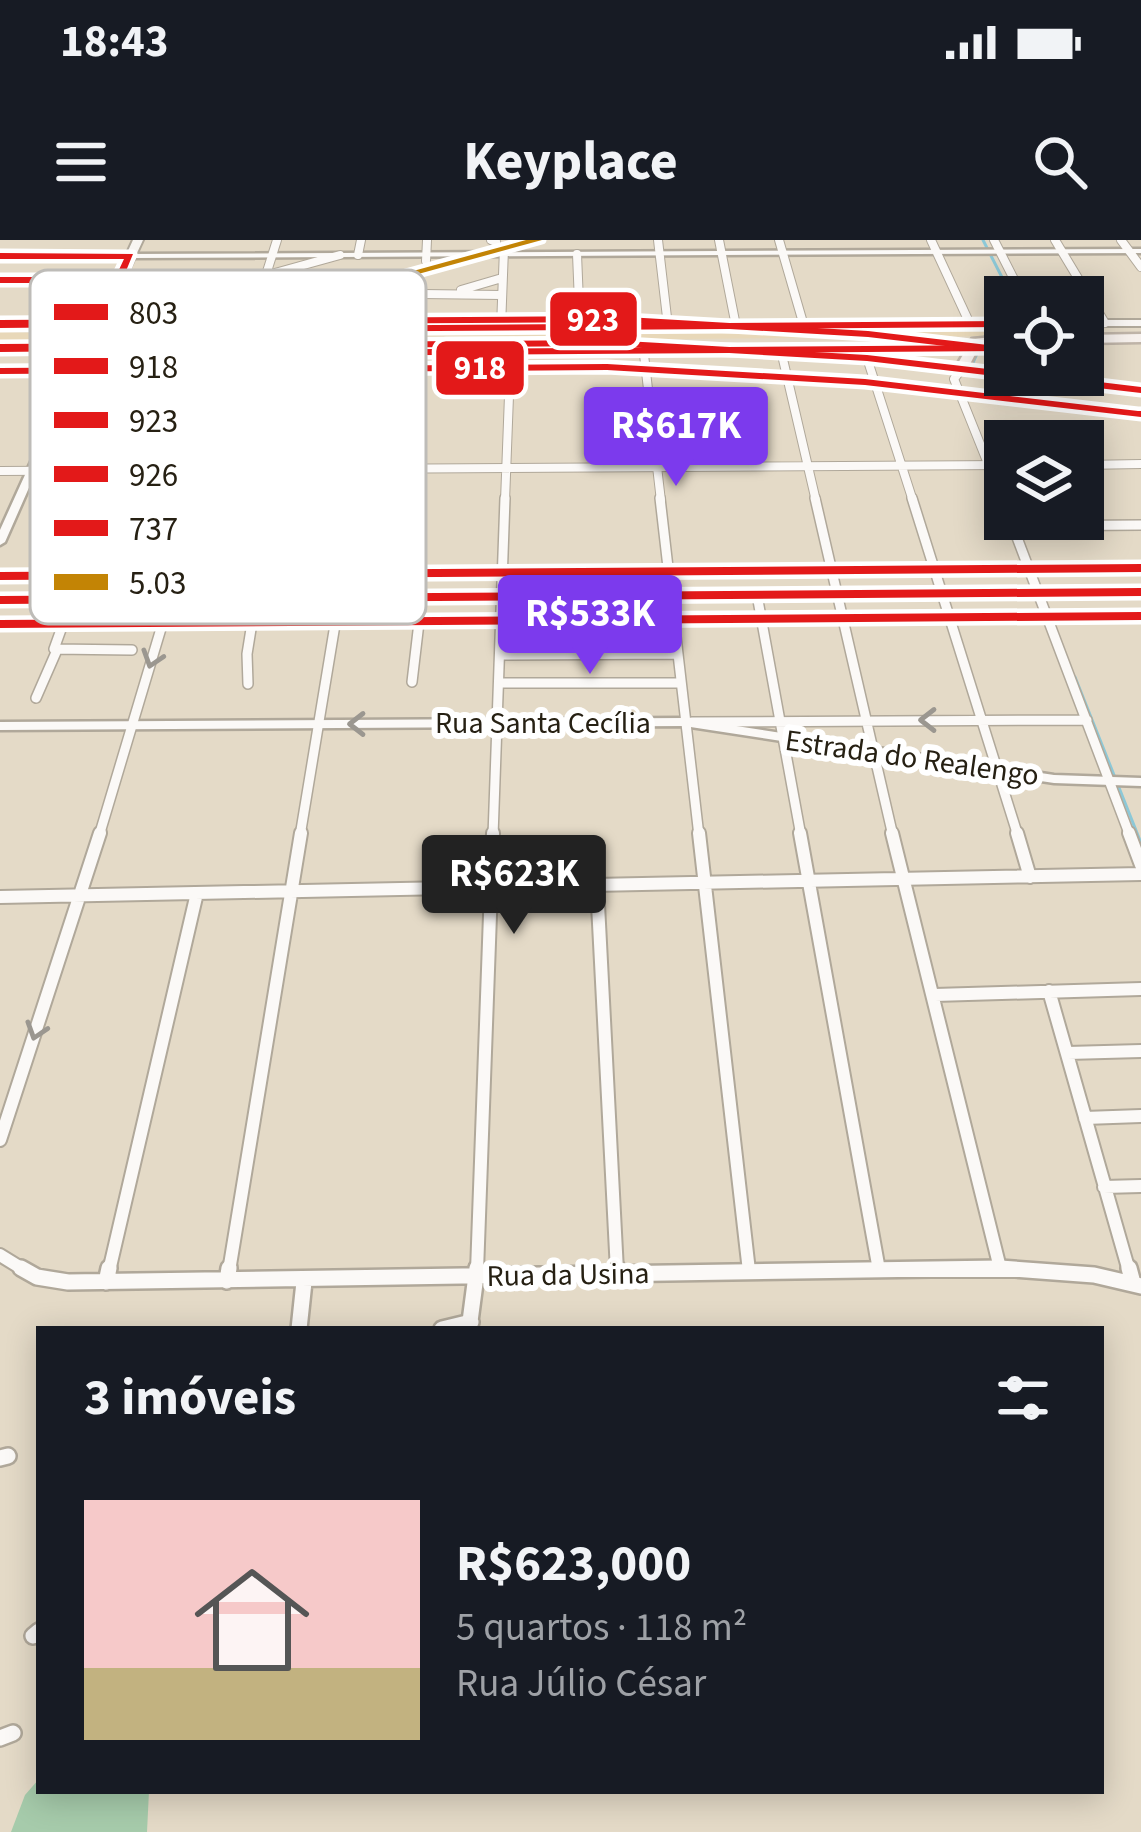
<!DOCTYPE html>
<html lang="pt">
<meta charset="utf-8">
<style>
:root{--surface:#171b24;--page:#20242c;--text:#f1f3f6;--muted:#9ea1a6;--accent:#7c3aed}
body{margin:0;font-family:"Source Sans 3",sans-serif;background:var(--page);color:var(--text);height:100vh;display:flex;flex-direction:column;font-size:45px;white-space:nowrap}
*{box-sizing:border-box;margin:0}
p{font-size:39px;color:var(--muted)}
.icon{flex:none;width:66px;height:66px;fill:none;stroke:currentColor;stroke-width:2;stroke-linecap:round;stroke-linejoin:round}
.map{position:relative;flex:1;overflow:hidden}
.side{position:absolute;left:36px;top:1086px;width:1068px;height:468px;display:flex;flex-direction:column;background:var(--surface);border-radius:0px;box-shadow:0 6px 30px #0003}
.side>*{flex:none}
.tools{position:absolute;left:984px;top:36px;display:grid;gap:24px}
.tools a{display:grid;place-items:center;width:120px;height:120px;border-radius:0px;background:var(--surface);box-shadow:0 6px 30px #0003;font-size:60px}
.price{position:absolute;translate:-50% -102px;padding:0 27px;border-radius:12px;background:var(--accent);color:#fff;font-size:39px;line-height:78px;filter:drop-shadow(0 3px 6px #0008)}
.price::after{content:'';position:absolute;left:50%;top:72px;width:36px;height:27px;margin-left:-18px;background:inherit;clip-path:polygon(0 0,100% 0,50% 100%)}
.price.selected{background:#222;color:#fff}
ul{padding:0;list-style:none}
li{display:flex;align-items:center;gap:36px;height:300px;padding:0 48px}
li span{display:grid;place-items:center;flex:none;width:336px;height:240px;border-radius:0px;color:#555}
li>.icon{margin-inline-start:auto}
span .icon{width:144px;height:144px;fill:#fffc;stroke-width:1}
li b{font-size:51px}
h2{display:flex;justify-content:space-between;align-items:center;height:144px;padding:0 48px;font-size:51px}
.status{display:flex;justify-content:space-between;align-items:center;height:84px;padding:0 60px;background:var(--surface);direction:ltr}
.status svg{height:33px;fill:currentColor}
header{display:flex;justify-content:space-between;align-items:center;height:156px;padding:0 48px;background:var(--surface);font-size:54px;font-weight:700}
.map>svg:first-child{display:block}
</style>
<div class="status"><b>18:43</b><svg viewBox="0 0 49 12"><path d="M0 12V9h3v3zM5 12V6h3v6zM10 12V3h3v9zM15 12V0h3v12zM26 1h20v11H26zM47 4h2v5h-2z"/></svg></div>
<header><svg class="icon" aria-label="menu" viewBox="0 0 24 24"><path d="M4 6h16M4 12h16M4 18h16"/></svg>Keyplace<svg class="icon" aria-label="search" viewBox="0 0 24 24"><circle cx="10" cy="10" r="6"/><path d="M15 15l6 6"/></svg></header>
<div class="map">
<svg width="1141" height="1592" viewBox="0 0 1141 1592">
<rect width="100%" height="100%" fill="#e4dac7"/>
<!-- built -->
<path fill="#e8d8b9" d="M1005,89V96L0,105V92L237,97Z"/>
<!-- forest -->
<path fill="#a6cbab" d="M39,1539V1551H149L147,1592H11L25,1555Z"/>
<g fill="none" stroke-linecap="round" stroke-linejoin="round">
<!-- stream -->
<path stroke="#8cc8d7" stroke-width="3" d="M983,0L1012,57
M477,12L522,0
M276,67L457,18
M972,125L985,96L1005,95
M1075,437L1141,603"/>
<defs>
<path id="minor-far3" d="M491,0L496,2
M658,0L668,86
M719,0L736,86
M779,0L804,86
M931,0L970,84
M994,0L1023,57
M1055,0L1105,83
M1121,0L1141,27
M577,14L580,87
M358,15L361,0
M426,21L427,0
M264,36L340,15
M118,43L262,42
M461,50L502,38
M341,53L502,55
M109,64L257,63L277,0
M501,87L504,9
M196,90L206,63
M643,106L661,261
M782,115L816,261
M867,118L913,261
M960,131L954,139L1003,261
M1083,225L1141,224
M0,231L1005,225
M199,261L245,105
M355,261L381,104
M505,261L511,103"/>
<path id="minor-far2" d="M660,258L699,596
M815,258L893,596
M912,258L1018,596
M1002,258L1005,266
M1010,279L1130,596
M1014,286L1141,285
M757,355L801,596
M72,359L54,409L132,410
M502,415L678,414
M412,442L422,357
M501,443H681
M248,444L247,414L256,358
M36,458L57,410
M692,482L1087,480
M99,596L200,258
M300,596L356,258
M493,596L505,258"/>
<path id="minor-far1" d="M699,593L749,1031
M800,593L879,1030
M892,593L1000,1028
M1017,593L1030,637
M1129,593L1141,625
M597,645L617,1031
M0,657L1141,634
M1049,751L1129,1031
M935,755L1141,749
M1068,813L1141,811
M1085,878L1141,876
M0,900L100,593
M1104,947L1141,946
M0,1015L26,1031
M109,1031L197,653
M229,1031L301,593
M477,1031L493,593
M827,1031H1035"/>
<path id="minor" d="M21,1028L37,1037L68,1042L1000,1028L1094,1035L1141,1046
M617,1028V1036
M1129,1028L1133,1043
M227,1041L229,1028
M106,1042L109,1028
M299,1089L304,1042
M442,1089L471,1082
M469,1089L477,1028
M0,1218L8,1216
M33,1396L39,1391
M0,1498L13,1493"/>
<path id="tertiary" d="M528,0H541L506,10L502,8Z
M1141,9V13L130,18L126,16L130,14Z
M457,19L464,21L257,78L250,76Z
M87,104L91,107L5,302L0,305V290L83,107Z
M684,478L1054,535L1141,538V546L1054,543L684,486L0,490V482Z"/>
<path id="secondary" d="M133,0H143L105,82L129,87L1005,81V87L129,93L99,87L0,88V82L95,81L124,19H0V13H127Z
M1083,80H1141V86H1083Z"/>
<path id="primary" d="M1141,94V102L1083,103V95Z
M1005,96V104L980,105L969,126L1005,130V135H1045L1141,146V154L867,122L608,107L0,111V103C319,101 640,88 957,125L972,99Z
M1141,347V357L0,365V355Z"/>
</defs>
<!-- minor-far3 casing -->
<use href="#minor-far3" stroke="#b0a89a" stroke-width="10"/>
<!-- minor-far2 casing -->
<use href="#minor-far2" stroke="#b0a89a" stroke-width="12"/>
<!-- minor-far1 casing -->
<use href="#minor-far1" stroke="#b0a89a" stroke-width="16"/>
<!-- minor casing -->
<use href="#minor" stroke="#b0a89a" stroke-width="20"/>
<!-- tertiary casing -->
<use href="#tertiary" stroke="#b0a89a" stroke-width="5"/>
<!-- secondary casing -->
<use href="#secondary" stroke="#b0a89a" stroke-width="4"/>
<!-- primary casing -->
<use href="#primary" stroke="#bfb4a8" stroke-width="5"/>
<!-- minor-far3 -->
<use href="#minor-far3" stroke="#fbf9f7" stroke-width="8"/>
<!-- minor-far2 -->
<use href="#minor-far2" stroke="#fbf9f7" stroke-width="9"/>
<!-- minor-far1 -->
<use href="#minor-far1" stroke="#fbf9f7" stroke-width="12"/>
<!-- minor -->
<use href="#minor" stroke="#fbf9f7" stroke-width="15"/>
<!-- tertiary -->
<use href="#tertiary" fill="#fbf9f7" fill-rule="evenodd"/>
<!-- secondary -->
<use href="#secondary" fill="#f8f5f2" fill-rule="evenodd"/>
<!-- primary -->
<use href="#primary" fill="#f6f0ec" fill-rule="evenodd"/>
<defs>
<path id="bus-1" d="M608,100L867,115L1005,131V135H1041L1141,147V153L867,121L608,106L0,110V104Z
M1141,348V356L0,364V356Z"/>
<path id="bus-2" d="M607,124L865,139L1138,171H1141V177L865,145L607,130L0,134V128Z
M1141,372V380L0,388V380Z"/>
<path id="bus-3" d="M609,76L868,91L1005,107V113L868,97L609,82L0,86V80Z
M1141,324V332L0,340V332Z"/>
<path id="bus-4" d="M0,13L133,14L105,82L129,87L1005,81V87L129,93L99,87L0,88V82L95,81L124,19H0Z"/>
<path id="bus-5" d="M0,37H93L98,40L82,74L77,77L72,74L87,43H0Z
M97,105L129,111L1005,105V111L129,117L97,111L0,112V106Z"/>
<path id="bus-6" d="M526,0H542L258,78L249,76Z"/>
</defs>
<!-- bus-1 casing -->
<use href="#bus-1" stroke="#fff" stroke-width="9"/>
<!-- bus-2 casing -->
<use href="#bus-2" stroke="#fff" stroke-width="9"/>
<!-- bus-3 casing -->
<use href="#bus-3" stroke="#fff" stroke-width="9"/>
<!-- bus-4 casing -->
<use href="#bus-4" stroke="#fff" stroke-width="9"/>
<!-- bus-5 casing -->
<use href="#bus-5" stroke="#fff" stroke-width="9"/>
<!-- bus-6 casing -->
<use href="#bus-6" stroke="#fff" stroke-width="9"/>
<!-- bus-1 -->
<use href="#bus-1" fill="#e31919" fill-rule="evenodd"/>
<!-- bus-2 -->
<use href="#bus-2" fill="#e31919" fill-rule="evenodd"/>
<!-- bus-3 -->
<use href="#bus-3" fill="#e31919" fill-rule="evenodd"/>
<!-- bus-4 -->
<use href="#bus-4" fill="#e31919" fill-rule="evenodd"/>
<!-- bus-5 -->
<use href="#bus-5" fill="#e31919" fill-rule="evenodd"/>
<!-- bus-6 -->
<use href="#bus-6" fill="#c38405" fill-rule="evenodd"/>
</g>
<!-- one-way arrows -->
<defs><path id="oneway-chevron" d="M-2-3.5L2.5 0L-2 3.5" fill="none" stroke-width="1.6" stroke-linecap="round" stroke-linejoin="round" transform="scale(3)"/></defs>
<g stroke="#9b9790">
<use href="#oneway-chevron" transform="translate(152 419) rotate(108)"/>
<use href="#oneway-chevron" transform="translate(928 480) rotate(180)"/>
<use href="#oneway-chevron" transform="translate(357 484) rotate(180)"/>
<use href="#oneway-chevron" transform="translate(36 791) rotate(108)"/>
</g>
<g text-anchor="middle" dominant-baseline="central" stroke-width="12" stroke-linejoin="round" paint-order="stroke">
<!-- street labels -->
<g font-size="30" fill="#262013" stroke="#fff">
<text x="543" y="483">Rua Santa Cecília</text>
<text transform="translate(912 518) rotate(8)">Estrada do Realengo</text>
<text transform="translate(568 1035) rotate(-1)">Rua da Usina</text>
</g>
</g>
<!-- legend -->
<rect x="30" y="30" width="396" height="354" rx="18" fill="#fff" stroke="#bebcb8" stroke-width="3"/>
<rect x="54" y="64" width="54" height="16" fill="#e31919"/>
<rect x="54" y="118" width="54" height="16" fill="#e31919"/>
<rect x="54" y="172" width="54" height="16" fill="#e31919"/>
<rect x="54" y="226" width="54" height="16" fill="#e31919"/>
<rect x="54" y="280" width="54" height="16" fill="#e31919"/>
<rect x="54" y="334" width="54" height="16" fill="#c38405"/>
<g font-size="33" fill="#262013">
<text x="129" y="84">803</text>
<text x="129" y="138">918</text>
<text x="129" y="192">923</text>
<text x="129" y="246">926</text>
<text x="129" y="300">737</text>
<text x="129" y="354">5.03</text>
</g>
<g stroke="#fff" stroke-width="4.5">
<rect x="548" y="50" width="91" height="58" rx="12" fill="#e31919"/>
<rect x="434" y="99" width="92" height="58" rx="12" fill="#e31919"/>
</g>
<g font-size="33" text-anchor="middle" font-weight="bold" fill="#fff">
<text x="593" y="91">923</text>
<text x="480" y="139">918</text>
</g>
</svg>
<div class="tools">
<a><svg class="icon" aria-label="locate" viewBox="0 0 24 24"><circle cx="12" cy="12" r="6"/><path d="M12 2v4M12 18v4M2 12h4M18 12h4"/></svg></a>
<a><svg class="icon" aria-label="layers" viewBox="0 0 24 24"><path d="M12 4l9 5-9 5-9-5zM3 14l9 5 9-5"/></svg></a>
</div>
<b class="price" style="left:676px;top:249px">R$617K</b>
<b class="price" style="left:590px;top:437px">R$533K</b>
<b class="price selected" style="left:514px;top:697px">R$623K</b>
<section class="side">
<h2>3 imóveis<svg class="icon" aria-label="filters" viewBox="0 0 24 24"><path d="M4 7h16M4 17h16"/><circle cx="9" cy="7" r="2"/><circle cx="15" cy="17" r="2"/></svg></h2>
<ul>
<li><span style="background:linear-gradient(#f6c9c9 70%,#c2b280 0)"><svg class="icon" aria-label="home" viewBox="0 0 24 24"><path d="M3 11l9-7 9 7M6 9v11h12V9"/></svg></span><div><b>R$623,000</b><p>5 quartos · 118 m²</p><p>Rua Júlio César</p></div></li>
</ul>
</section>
</div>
